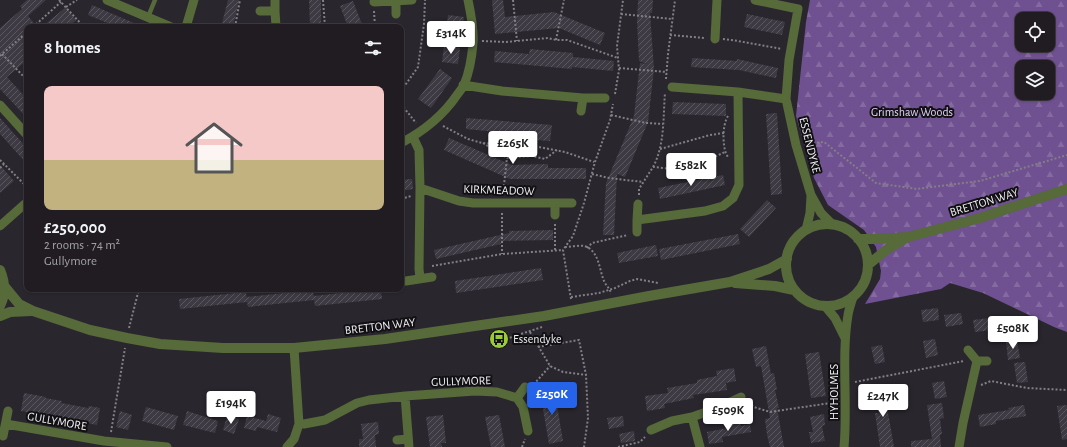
<!DOCTYPE html>
<meta charset="utf-8">
<style>
:root{--surface:#201c22;--page:#28252a;--text:#f1f3f6;--muted:#a2a1a5;--line:#3d3a40;--accent:#2563eb}
body{margin:0;font-family:"Alegreya Sans",sans-serif;background:var(--page);color:var(--text);height:100vh;display:flex;flex-direction:column;font-size:15px;white-space:nowrap}
*{box-sizing:border-box;margin:0}
p{font-size:13px;color:var(--muted)}
.icon{flex:none;width:22px;height:22px;fill:none;stroke:currentColor;stroke-width:2;stroke-linecap:round;stroke-linejoin:round}
.map{position:relative;flex:1;overflow:hidden}
.details{position:absolute;left:24px;top:24px;width:380px;height:268px;display:flex;flex-direction:column;background:var(--surface);border-radius:8px;box-shadow:0 1px 3px #0004,0 0 0 1px var(--line)}
.details>*{flex:none}
.buttons{position:absolute;left:1015px;top:12px;display:grid;gap:8px}
.buttons a{display:grid;place-items:center;width:40px;height:40px;border-radius:8px;background:var(--surface);box-shadow:0 1px 3px #0004,0 0 0 1px var(--line);font-size:20px}
.price{position:absolute;translate:-50% -34px;padding:0 9px;border-radius:4px;background:#fff;color:#222;font-size:13px;line-height:26px;filter:drop-shadow(0 1px 2px #0008)}
.price::after{content:'';position:absolute;left:50%;top:24px;width:12px;height:9px;margin-left:-6px;background:inherit;clip-path:polygon(0 0,100% 0,50% 100%)}
.price.current{background:var(--accent);color:#fff}
ul{padding:0;list-style:none}
li{display:grid;align-content:center;gap:8px;height:212px;padding:0 20px}
li span{display:grid;place-items:center;height:124px;border-radius:8px;color:#555}
li>.icon{margin-inline-start:auto}
span .icon{width:72px;height:72px;fill:#fffc;stroke-width:1}
li b{font-size:17px}
h2{display:flex;justify-content:space-between;align-items:center;height:48px;padding:0 20px;font-size:17px}
.map>svg:first-child{display:block}
</style>
<div class="map">
<svg width="1067" height="447" viewBox="0 0 1067 447">
<defs>
<pattern id="forest-firs" width="22" height="20" patternUnits="userSpaceOnUse"><rect width="22" height="20" fill="#6f5090"/><path d="M5 1l3.5 6h-7zM16 11l3.5 6h-7z" fill="#846aa0"/></pattern>
<pattern id="building-hatch" width="6" height="6" patternUnits="userSpaceOnUse"><rect width="6" height="6" fill="#3e3a43"/><path d="M-1 1l2-2M0 6l6-6M5 7l2-2" fill="none" stroke="#5a575f"/></pattern>
</defs>
<rect width="100%" height="100%" fill="#2a262e"/>
<!-- forest -->
<path fill="url(#forest-firs)" fill-rule="evenodd" d="M810,0H1067V332L1054,327L983,293L950,283L941,289L865,304L880,279L881,271L876,247L864,230L828,205L814,178L796,116L806,22ZM1022,19H1048V45H1022ZM1022,67H1048V93H1022Z"/>
<!-- building -->
<path fill="url(#building-hatch)" d="M27,0H46L28,16L37,27H27V60L7,77L27,99V118L0,89V28L22,9L20,6Z
M228,0H239L233,27H221Z
M309,0H321V27H310Z
M492,0H503L505,17L554,12L605,33L600,45L559,28L495,34Z
M638,0H653L652,13H650L654,69L648,122L625,177L617,174L614,235H603L606,183L634,116L640,63L647,64L639,61L637,22Z
M353,1L363,27H348L340,6Z
M92,5L143,27H117L88,15Z
M66,7L76,20L68,27H42Z
M747,14L785,22L782,35L744,27Z
M448,15L464,17L462,37L445,39Z
M444,46L460,48L458,64L442,62Z
M530,49L573,53V57L614,61L613,71L572,67V69L494,62L495,51L529,54Z
M692,58L737,61V59L778,68L776,78L739,70L691,67Z
M440,69L452,78L431,108L418,99Z
M673,102L726,104V116L672,114Z
M777,113L782,194L771,195L766,114Z
M0,118L27,148V164L0,134Z
M466,118L552,125L550,141L507,138V133L466,129Z
M449,138L512,165L548,164V168H586V179H510L444,150Z
M0,165L14,181L0,193Z
M723,175L725,185L660,199L658,188Z
M412,179L413,189L401,191V180Z
M767,200L776,208L749,237L740,229Z
M553,230V240L500,241L501,244L436,259L434,250L509,233V231Z
M738,234L740,244L661,260L659,249Z
M656,245L658,256L619,263L617,253Z
M541,268L543,280L456,293L455,281Z
M377,289H381L382,299L315,306L314,300L248,307L247,302L180,309L179,299L246,292L247,299V297L313,290L314,296Z
M938,308L939,320L923,322L921,310Z
M961,313L963,324L946,327L944,315Z
M990,318L992,330L975,332L973,320Z
M935,339L938,355L926,358L923,341Z
M1017,341L1020,358L1008,360L1006,342Z
M882,345L885,362L875,364L871,347Z
M766,346L771,374L774,373L777,390H775L779,408H777L784,447H770L767,435L765,419L770,418L761,366L756,367L752,349Z
M819,352L826,396L811,398L805,354Z
M1025,362L1028,382L1017,383L1014,363Z
M734,368L736,381L726,383L727,390L693,395L694,398L664,404L665,408L647,411L645,396L668,393L667,388L697,383V380L717,376L716,371Z
M944,381L947,397L935,399L932,383Z
M884,384L888,401H886L894,447H880L875,413H879L874,386Z
M554,388L563,441L549,444L540,391Z
M24,393L46,397L45,398L62,401L61,403L88,408L89,406L100,408L97,425L77,421V422L66,420V419L21,411Z
M942,403L944,418L940,419L942,434L940,435L941,447H911V441L932,439L927,405Z
M1024,405L1026,416L996,421V424L980,427L978,415L1009,410L1008,408Z
M1067,405V439L1062,440L1057,406Z
M146,407L178,416L174,430L142,421Z
M120,411L132,415L128,430L116,427Z
M187,411L218,421L215,433L183,425Z
M268,414L281,418L277,432L257,427L256,431L244,428L247,416L266,421Z
M824,414L825,425L822,426L825,441L811,443L809,432H813L810,417Z
M443,415L446,443H441L442,447H430L426,417Z
M499,415L505,447H491L485,417Z
M227,416L239,419L234,434L223,430Z
M623,416L624,426L609,429L607,418Z
M378,422L379,434L375,435L376,447H359V439H363L361,424Z
M741,422V426L750,424L751,432L722,437L723,442L709,444L707,432L728,428L727,425Z
M634,431L635,441L621,443L619,434Z"/>
<g fill="none" stroke-linecap="round" stroke-linejoin="round">
<!-- path -->
<path stroke="#827f86" stroke-width="2" stroke-dasharray="2 2" stroke-linecap="butt" d="M59,0L84,27
M323,0L325,27
M513,0L517,41
M66,7L77,0
M374,11L375,27
M621,14L672,19
M33,27L61,2
M235,27L240,0
M670,35L705,38
M723,39L738,41L782,49
M556,40L564,0
M482,41L506,42L548,38L556,40H567L618,58
M2,54L27,80
M0,56L27,32
M619,68L667,72
M666,79L668,54L675,0
M401,91L418,67L424,24L425,0
M615,94L619,70L617,46L623,0
M401,104L416,123
M611,115L646,123L663,124
M728,116C722,125 722,149 728,157
M443,126L468,139L482,143L539,147L565,152L594,162
M483,143L507,158L532,156L545,159L557,150
M805,144L824,142L876,183L917,189L980,181L1067,155
M660,149L710,135L724,133
M0,160L27,187
M653,167C665,145 663,117 665,93
M0,168L4,164
M592,174L609,178L643,182
M503,194L507,158
M639,195V189L653,167C658,167 664,169 669,168C689,168 708,160 725,152
M401,199L411,196
M502,213V254
M555,224V251
M565,247C570,247 579,245 584,246C599,250 599,269 604,281C606,286 610,288 611,294
M587,248L592,243L628,235
M432,266L502,254L563,250
M571,297L599,293L615,288L630,281L637,279L658,283
M571,299L563,250L573,236L584,203L595,162L610,120L613,104
M129,328L139,289
M530,332L550,366L563,372L586,375
M506,339L542,327
M538,347L579,340L586,375L588,418L584,447
M855,382L964,361
M533,383H535L550,366
M981,385L991,381L1027,388L1067,390
M748,403L754,407L770,412L837,402
M111,432L125,348
M522,447L525,439
M618,447L640,442L645,437"/>
<!-- service -->
<path stroke="#566a3a" stroke-width="4.5" d="M148,17L155,0"/>
<!-- minor -->
<path stroke="#566a3a" stroke-width="9" d="M107,0L171,27
M755,0L798,9L789,60L786,99L796,145L811,195L821,213L832,224
M374,2L412,0
M260,11H275L276,27
M275,11V0
M396,14V1
M186,27L194,0
M715,39L717,0
M463,85L502,91L583,98H605
M672,87L738,92
M0,105L27,135
M581,111L583,98
M413,137L419,150L420,188L419,269L420,278
M401,143C424,131 442,117 457,95C459,92 462,89 464,85C469,73 472,56 473,43C474,29 471,14 468,0
M420,188L459,201L473,203H572
M638,204L637,220L705,211L723,206L733,198L739,185L738,92L786,99
M555,215V203
M0,226L27,202
M806,230L810,213L811,196
M637,232V220
M406,281L432,277
M825,306L835,318L845,338
M977,361H987
M405,396L409,447
M517,398L525,387
M692,417L715,409L741,397
M6,424L104,441L167,447
M299,424H304L325,420L357,403L369,400L405,396L475,391L497,392L517,398L523,407L528,431
M651,430L672,421L692,417L700,447
M3,436L8,411
M397,440L408,439
M287,447L294,439L299,424L294,348
M844,447C848,403 841,358 848,315C849,309 851,303 853,297
M959,447L963,423L977,361L968,350"/>
<!-- tertiary -->
<path stroke="#566a3a" stroke-width="10" d="M786 265a41 41 0 1 1 82 0a41 41 0 1 1-82 0Z
M858,239H878L908,237L980,218L1067,189
M868,265L886,250L906,238
M0,270C5,282 6,294 0,306
M735,283L775,286L794,290
M5,287L19,304L33,311L90,330L127,338L160,344L223,348H294L385,339L544,316L649,296L730,282L769,269L787,259
M0,316L10,312L31,311"/>
</g>
<!-- icons -->
<defs>
<symbol id="bus-disc" viewBox="-11 -11 22 22"><circle r="9.5" fill="#98cb37" stroke="#111013"/><path d="M-5-6H5V4H4V6H2V4H-2V6H-4V4H-5ZM-3.5-4V0h7V-4ZM-3.5 1.2v1.5H-2V1.2ZM2 1.2v1.5H3.5V1.2Z" fill="#111"/></symbol>
</defs>
<g fill-rule="evenodd">
<use href="#bus-disc" x="488" y="328" width="22" height="22"/>
</g>
<g text-anchor="middle" dominant-baseline="central" stroke-width="4" stroke-linejoin="round" paint-order="stroke">
<!-- park labels -->
<g font-size="12" fill="#e3d2f8" stroke="#111013">
<text x="912" y="112">Grimshaw Woods</text>
</g>
<!-- street labels -->
<g font-size="12" fill="#f3f0f6" stroke="#111013">
<text transform="translate(810 145) rotate(76)">ESSENDYKE</text>
<text transform="translate(499 190) rotate(2)">KIRKMEADOW</text>
<text transform="translate(984 202) rotate(-17)">BRETTON WAY</text>
<text transform="translate(380 326) rotate(-7)">BRETTON WAY</text>
<text transform="translate(461 381) rotate(-2)">GULLYMORE</text>
<text transform="translate(834 392) rotate(-90)">HYHOLMES</text>
<text transform="translate(57 421) rotate(10)">GULLYMORE</text>
</g>
<!-- poi labels -->
<g font-size="12" fill="#f3f0f6" stroke="#111013" text-anchor="start">
<text x="513" y="339">Essendyke</text>
</g>
</g>
</svg>
<div class="buttons">
<a><svg class="icon" aria-label="locate" viewBox="0 0 24 24"><circle cx="12" cy="12" r="6"/><path d="M12 2v4M12 18v4M2 12h4M18 12h4"/></svg></a>
<a><svg class="icon" aria-label="layers" viewBox="0 0 24 24"><path d="M12 4l9 5-9 5-9-5zM3 14l9 5 9-5"/></svg></a>
</div>
<b class="price" style="left:451px;top:55px">£314K</b>
<b class="price" style="left:513px;top:165px">£265K</b>
<b class="price" style="left:691px;top:187px">£582K</b>
<b class="price" style="left:1013px;top:350px">£508K</b>
<b class="price current" style="left:552px;top:416px">£250K</b>
<b class="price" style="left:883px;top:418px">£247K</b>
<b class="price" style="left:231px;top:425px">£194K</b>
<b class="price" style="left:728px;top:432px">£509K</b>
<section class="details">
<h2>8 homes<svg class="icon" aria-label="filters" viewBox="0 0 24 24"><path d="M4 7h16M4 17h16"/><circle cx="9" cy="7" r="2"/><circle cx="15" cy="17" r="2"/></svg></h2>
<ul>
<li><span style="background:linear-gradient(#f6c9c9 60%,#c2b280 0)"><svg class="icon" aria-label="home" viewBox="0 0 24 24"><path d="M3 11l9-7 9 7M6 9v11h12V9"/></svg></span><div><b>£250,000</b><p>2 rooms · 74 m²</p><p>Gullymore</p></div></li>
</ul>
</section>
</div>
